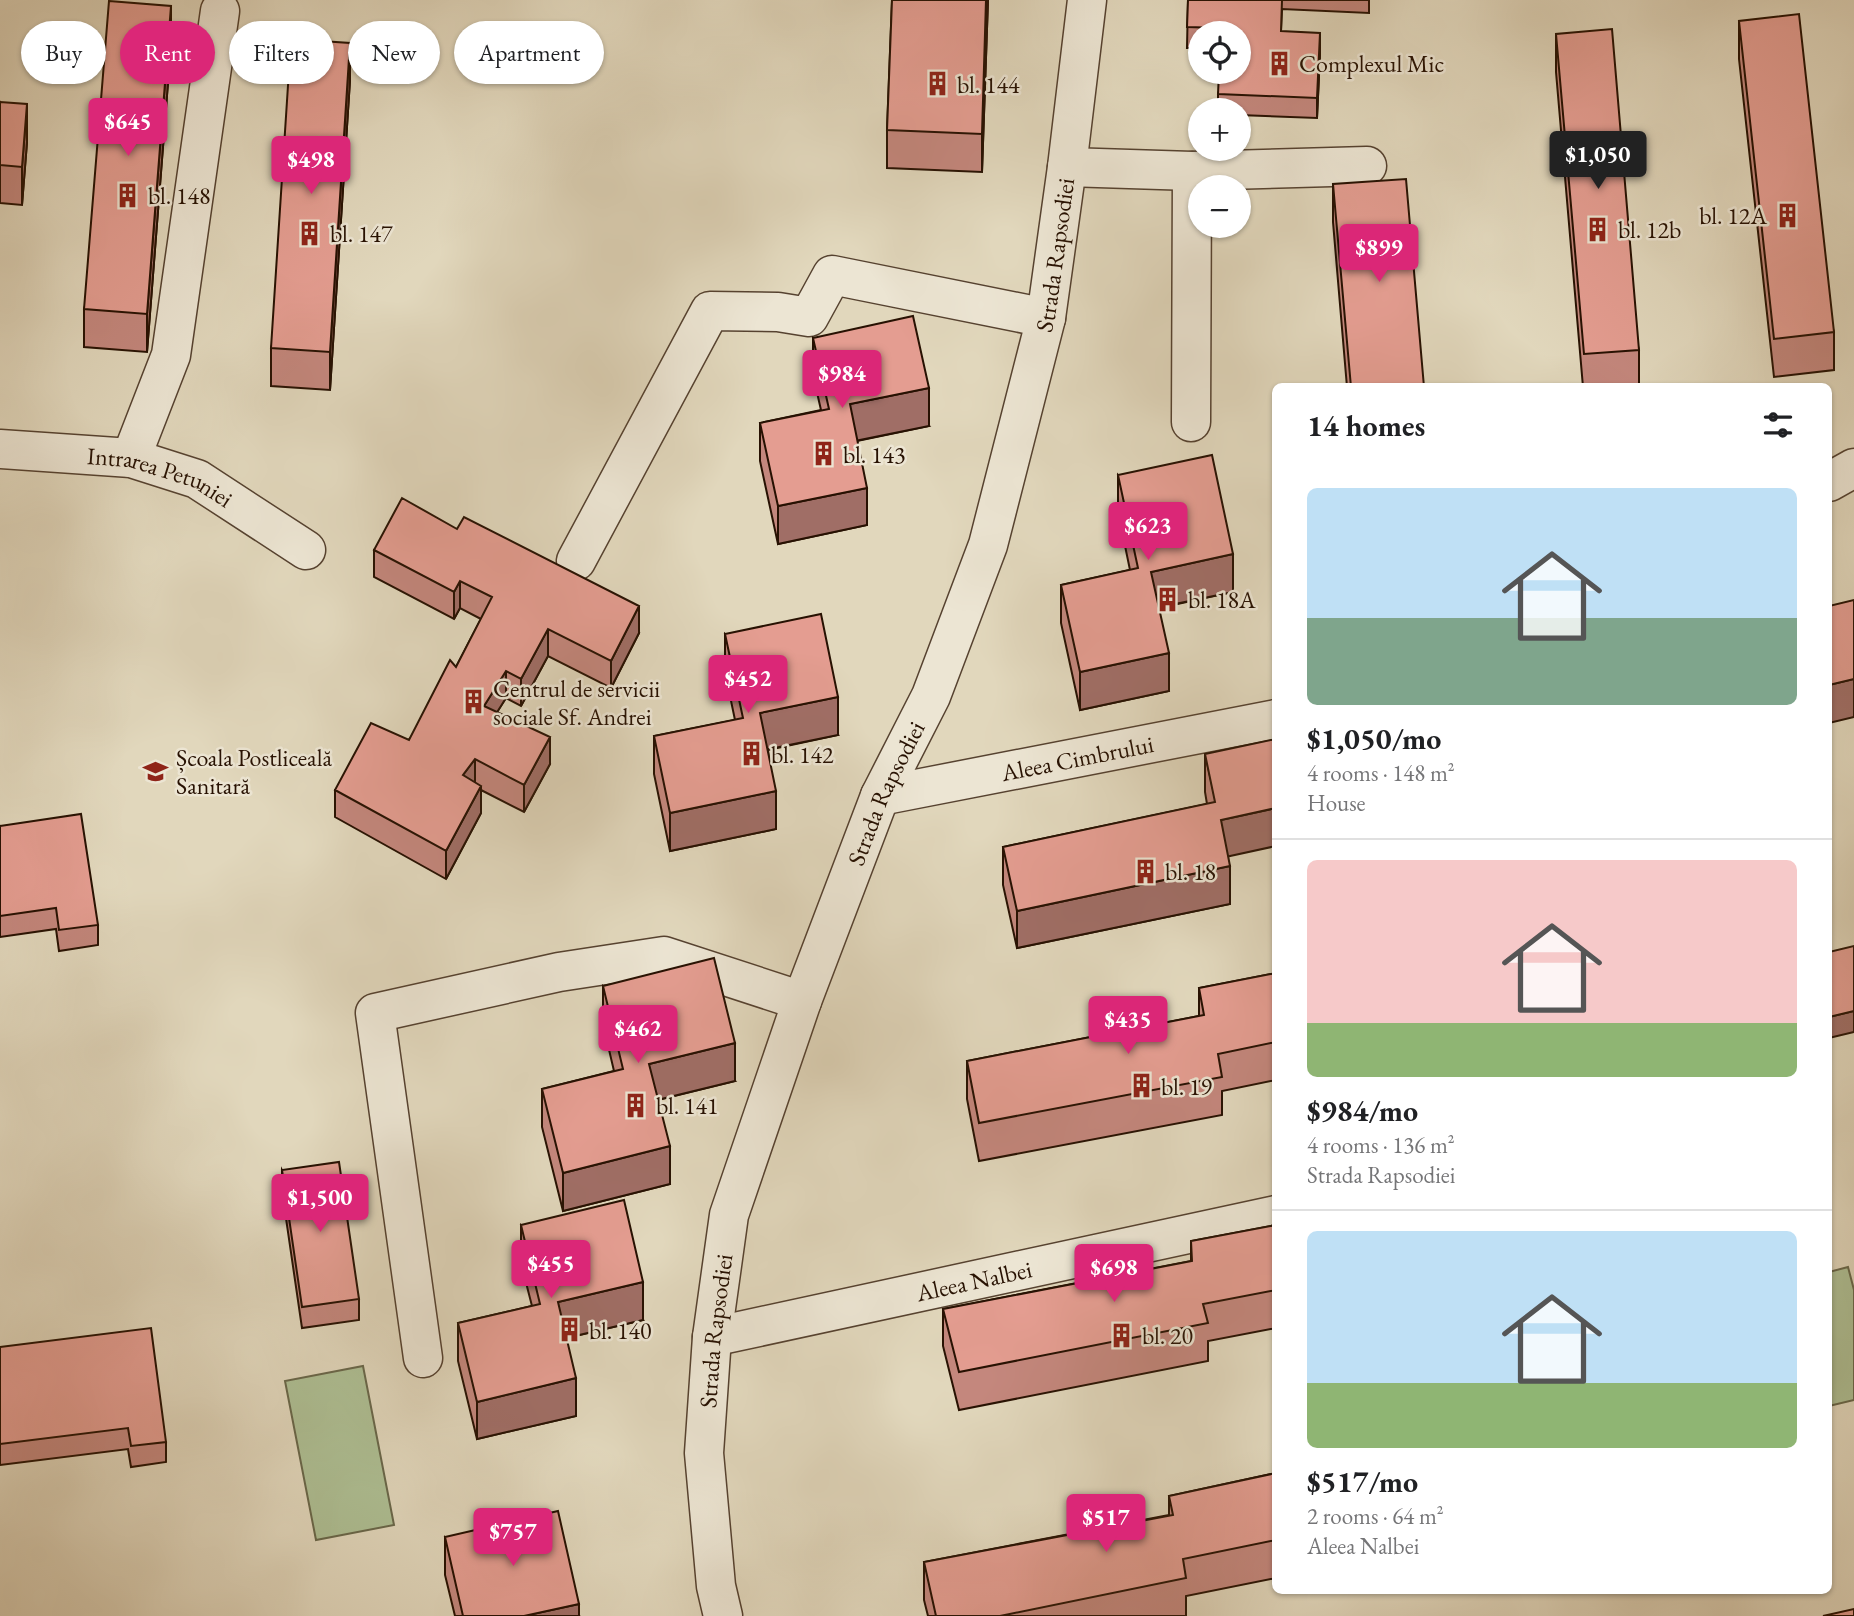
<!DOCTYPE html>
<meta charset="utf-8">
<style>
:root{--surface:#fff;--page:#f6f6f6;--text:#202124;--muted:#757577;--line:#e0e0e0;--accent:#db2777}
body{margin:0;font-family:"EB Garamond",serif;background:var(--page);color:var(--text);height:100vh;display:flex;flex-direction:column;font-size:26px;white-space:nowrap}
*{box-sizing:border-box;margin:0}
p{font-size:23px;color:var(--muted)}
.icon{flex:none;width:38px;height:38px;fill:none;stroke:currentColor;stroke-width:2;stroke-linecap:round;stroke-linejoin:round}
.map{position:relative;flex:1;overflow:hidden}
.drawer{position:absolute;left:1272px;top:383px;width:560px;height:1211px;display:flex;flex-direction:column;background:var(--surface);border-radius:10px;box-shadow:0 2px 5px #0004}
.drawer>*{flex:none}
.hud{position:absolute;left:21px;top:21px;width:665px;height:63px;display:flex;gap:14px}
.controls{position:absolute;left:1188px;top:21px;display:grid;gap:14px}
.controls a{display:grid;place-items:center;width:63px;height:63px;border-radius:50%;background:var(--surface);box-shadow:0 2px 5px #0004;font-size:35px}
.price{position:absolute;translate:-50% -60px;padding:0 16px;border-radius:7px;background:var(--accent);color:#fff;font-size:23px;line-height:46px;filter:drop-shadow(0 2px 4px #0008)}
.price::after{content:'';position:absolute;left:50%;top:42px;width:21px;height:16px;margin-left:-10px;background:inherit;clip-path:polygon(0 0,100% 0,50% 100%)}
.price.selected{background:#222;color:#fff}
ul{padding:0;list-style:none}
li{display:grid;align-content:center;gap:14px;height:371px;padding:0 35px}
li+li{border-top:2px solid var(--line)}
li span{display:grid;place-items:center;height:217px;border-radius:10px;color:#555}
li>.icon{margin-inline-start:auto}
span .icon{width:126px;height:126px;fill:#fffc;stroke-width:1}
li b{font-size:30px}
h2{display:flex;justify-content:space-between;align-items:center;height:84px;padding:0 35px;font-size:30px}
.chip{padding:0 24px;border-radius:32px;background:var(--surface);box-shadow:0 2px 5px #0004;font-size:24px;line-height:63px}
.chip.selected{background:var(--accent);color:#fff}
.map>svg:first-child{display:block}
</style>
<div class="map">
<svg width="1854" height="1616" viewBox="0 0 1854 1616">
<rect width="100%" height="100%" fill="#e1d7bc"/>
<filter id="stains"><feTurbulence type="fractalNoise" baseFrequency=".00286" numOctaves="4"/><feColorMatrix values="0 0 0 0 .2 0 0 0 0 .09 0 0 0 0 .02 0 0 0 .5 -.17"/></filter>
<radialGradient id="worn" r=".72"><stop offset=".6" stop-color="#630" stop-opacity="0"/><stop offset="1" stop-color="#630" stop-opacity=".3"/></radialGradient>
<!-- green -->
<path fill="#aebf94" stroke="#6a684b" stroke-width="2" d="M1848,1267L1854,1290V1400L1829,1406V1272Z
M363,1366L394,1525L316,1540L285,1381Z"/>
<g fill="none" stroke-linecap="round" stroke-linejoin="round">
<defs>
<g id="minor">
<path d="M1067,167L1192,171L1367,166"/>
<path d="M1191,422L1192,171"/>
<path id="s1" d="M0,449L131,458L197,479L306,550"/>
<path d="M131,458L171,355L220,11"/>
<path d="M1829,482L1854,468"/>
<path d="M576,561L710,311L778,312L809,317L832,275L1046,318"/>
<path id="s2" d="M880,796L1276,719"/>
<path id="s3" d="M712,1337L1276,1215"/>
<path d="M423,1358L375,1013L559,972L664,956L802,1001"/>
<path id="s4" d="M723,1616L716,1586L704,1453L712,1337L729,1215L802,1001L880,796L931,696L988,545L1046,318L1067,167L1087,0"/>
</g>
</defs>
<!-- minor casing -->
<use href="#minor" stroke="#564230" stroke-width="41"/>
<!-- minor -->
<use href="#minor" stroke="#ece5d3" stroke-width="38"/>
</g>
<!-- wall -->
<path fill="#c4877d" stroke="#271102" stroke-width="2" d="M892,0H988L982,172L887,168V130Z
M1188,0H1369V13L1282,9L1281,31L1320,54L1317,118L1239,115V110H1218V94L1239,33H1200V48H1187Z
M1739,21L1834,332V370L1774,377L1739,59Z
M1556,34L1639,350V387H1583L1556,72Z
M171,44L147,352L84,347V309Z
M350,80L330,390L271,386V348Z
M0,102L27,142L22,205L0,203Z
M1333,184L1424,387H1347L1333,222Z
M813,338L929,426L857,441L867,525L778,544L760,461V423L821,410L813,375Z
M1118,475L1233,592L1159,608L1169,691L1080,710L1061,623V585L1130,570L1118,512Z
M374,550L639,633L611,688L548,656L521,706L506,698L497,712L550,764L524,812L481,790V813L446,879L335,817V790L409,740L456,667L481,619L460,608L454,619L374,577Z
M725,634L838,735L768,750L776,829L670,851L654,774V736L735,720L725,672Z
M1205,754L1228,856L1230,904L1017,948L1003,885V847L1207,804L1205,792Z
M0,826L98,925V945L59,951L56,929L0,937Z
M1276,973V1080L1222,1091V1115L979,1161L967,1099V1061L1199,1016V988Z
M603,986L735,1081L658,1100L670,1184L563,1211L542,1127V1089L614,1071L603,1024Z
M282,1170L359,1299V1320L302,1328L282,1191Z
M521,1225L643,1320L567,1338L576,1416L477,1439L458,1361V1323L532,1306L521,1263Z
M1276,1225V1328L1208,1341V1361L959,1410L943,1346V1309L1191,1261V1241Z
M0,1347L166,1442V1462L131,1467L128,1449L0,1465Z
M1276,1473V1578L1186,1596V1616H928L924,1600V1562L1169,1515V1496Z
M445,1537L579,1616H455L445,1575Z"/>
<!-- shaded-wall -->
<path fill="#a06e66" stroke="#271102" stroke-width="2" d="M986,0H988L982,172V134Z
M171,6V44L147,352V314Z
M1320,33V54L1317,118V98Z
M350,43V80L330,390V352Z
M27,104V142L22,205V167Z
M929,388V426L850,442V404Z
M867,488V525L778,544V506Z
M1233,554V592L1151,609V572Z
M460,581V608L454,619V592Z
M639,606V633L611,688V661Z
M548,629V656L521,706V679Z
M1169,653V691L1080,710V672Z
M506,671V698L484,733V706Z
M1854,679V717L1829,723V685Z
M838,697V735L760,751V713Z
M550,737V764L524,812V785Z
M475,759V786L463,775Z
M481,786V813L446,879V851Z
M776,791V829L670,851V813Z
M1276,808V846L1221,858V820Z
M1230,866V904L1017,948V911Z
M1854,1011V1032L1829,1038V1017Z
M735,1043V1081L649,1102V1064Z
M670,1146V1184L563,1211V1173Z
M643,1282V1320L558,1340V1302Z
M576,1378V1416L477,1439V1402Z
M579,1604V1616H524Z"/>
<!-- building -->
<path fill="#e49d91" stroke="#271102" stroke-width="2" d="M892,0H986L982,134L887,130Z
M1188,0H1282L1281,31L1320,33L1317,98L1218,94L1219,72H1239V33H1221V28L1187,27Z
M109,1L171,6L147,314L84,309Z
M1799,14L1834,332L1774,339L1739,21Z
M1612,29L1639,350L1584,354L1556,34Z
M291,39L350,43L330,352L271,348Z
M0,102L27,104L22,167L0,165Z
M1406,179L1424,387H1351L1333,184Z
M913,316L929,388L850,404L867,488L778,506L760,423L829,409L813,338Z
M1212,455L1233,554L1151,572L1169,653L1080,672L1061,585L1138,568L1118,475Z
M402,498L457,529L464,517L639,606L611,661L548,629L521,679L506,671L484,706L550,737L524,785L475,759L463,775L481,786L446,851L335,790L371,723L409,740L450,660L456,667L492,597L460,581L454,592L374,550Z
M1854,600V679L1829,685V606Z
M821,614L838,697L760,713L776,791L670,813L654,736L743,718L725,634Z
M1276,739V808L1221,820L1230,866L1017,911L1003,847L1215,802L1205,754Z
M81,814L98,925L59,930L56,908L0,916V826Z
M1854,946V1011L1829,1017V952Z
M714,958L735,1043L649,1064L670,1146L563,1173L542,1089L623,1069L603,986Z
M1276,973V1042L1218,1054L1222,1077L979,1123L967,1061L1204,1015L1199,988Z
M339,1162L359,1299L302,1307L282,1170Z
M624,1200L643,1282L558,1302L576,1378L477,1402L458,1323L540,1304L521,1225Z
M1276,1225V1290L1203,1304L1208,1323L959,1372L943,1309L1192,1261L1191,1241Z
M151,1328L166,1442L131,1446L128,1428L0,1444V1347Z
M1276,1473V1540L1183,1559L1186,1578L1000,1616H936L924,1562L1173,1515L1169,1496Z
M558,1511L579,1604L524,1616H463L445,1537Z
M1854,1609V1616H1823Z"/>
<!-- icons -->
<defs>
<symbol id="building-bare" viewBox="-9 -9 18 18"><path d="M-4-6H4V6H1V3H-1V6H-4ZM-2.5-4.3h1.7v1.8h-1.7ZM.8-4.3h1.7v1.8H.8ZM-2.5-1h1.7V.8h-1.7ZM.8-1h1.7V.8H.8Z" fill="#8f2418" stroke="#ece5d3" stroke-width="2.5" paint-order="stroke"/></symbol>
<symbol id="school-bare" viewBox="-9 -9 18 18"><path d="M0-5L7-2L0 1L-7-2ZM-4 1L0 2.5L4 1V4Q0 6-4 4Z" fill="#8f2418" stroke="#ece5d3" stroke-width="2.5" paint-order="stroke"/></symbol>
</defs>
<g fill-rule="evenodd">
<use href="#building-bare" x="1262" y="46" width="35" height="35"/>
<use href="#building-bare" x="920" y="66" width="35" height="35"/>
<use href="#building-bare" x="110" y="178" width="35" height="35"/>
<use href="#building-bare" x="1770" y="198" width="35" height="35"/>
<use href="#building-bare" x="1580" y="212" width="35" height="35"/>
<use href="#building-bare" x="292" y="216" width="35" height="35"/>
<use href="#building-bare" x="806" y="436" width="35" height="35"/>
<use href="#building-bare" x="1150" y="582" width="35" height="35"/>
<use href="#building-bare" x="456" y="684" width="35" height="35"/>
<use href="#building-bare" x="734" y="736" width="35" height="35"/>
<use href="#school-bare" x="138" y="754" width="35" height="35"/>
<use href="#building-bare" x="1128" y="854" width="35" height="35"/>
<use href="#building-bare" x="1124" y="1068" width="35" height="35"/>
<use href="#building-bare" x="618" y="1088" width="35" height="35"/>
<use href="#building-bare" x="552" y="1312" width="35" height="35"/>
<use href="#building-bare" x="1104" y="1318" width="35" height="35"/>
</g>
<g text-anchor="middle" dominant-baseline="central" stroke-width="5" stroke-linejoin="round" paint-order="stroke">
<!-- poi labels -->
<g font-size="24" fill="#271102" stroke="#ece5d3" text-anchor="start">
<text x="1299" y="63">Complexul Mic</text>
<text x="957" y="84">bl. 144</text>
<text x="148" y="195">bl. 148</text>
<text x="1767" y="215" text-anchor="end">bl. 12A</text>
<text x="1618" y="229">bl. 12b</text>
<text x="330" y="233">bl. 147</text>
<text x="843" y="454">bl. 143</text>
<text x="1188" y="599">bl. 18A</text>
<text x="493" y="688">Centrul de servicii<tspan x="493" dy="28">sociale Sf. Andrei</tspan></text>
<text x="771" y="754">bl. 142</text>
<text x="176" y="757">Școala Postliceală<tspan x="176" dy="28">Sanitară</tspan></text>
<text x="1165" y="871">bl. 18</text>
<text x="1161" y="1086">bl. 19</text>
<text x="656" y="1105">bl. 141</text>
<text x="589" y="1330">bl. 140</text>
<text x="1142" y="1335">bl. 20</text>
</g>
<!-- street labels -->
<g font-size="24" fill="#271102" stroke="#ece5d3">
<text stroke="none"><textPath href="#s4" startOffset="1421">Strada Rapsodiei</textPath></text>
<text stroke="none"><textPath href="#s1" startOffset="164">Intrarea Petuniei</textPath></text>
<text stroke="none"><textPath href="#s2" startOffset="201">Aleea Cimbrului</textPath></text>
<text stroke="none"><textPath href="#s4" startOffset="854">Strada Rapsodiei</textPath></text>
<text stroke="none"><textPath href="#s3" startOffset="268">Aleea Nalbei</textPath></text>
<text stroke="none"><textPath href="#s4" startOffset="287">Strada Rapsodiei</textPath></text>
</g>
</g>
<rect width="100%" height="100%" filter="url(#stains)"/>
<rect width="100%" height="100%" fill="url(#worn)"/>
</svg>
<div class="controls">
<a><svg class="icon" aria-label="locate" viewBox="0 0 24 24"><circle cx="12" cy="12" r="6"/><path d="M12 2v4M12 18v4M2 12h4M18 12h4"/></svg></a>
<a>+</a>
<a>−</a>
</div>
<b class="price" style="left:128px;top:158px">$645</b>
<b class="price selected" style="left:1598px;top:191px">$1,050</b>
<b class="price" style="left:311px;top:196px">$498</b>
<b class="price" style="left:1379px;top:284px">$899</b>
<b class="price" style="left:842px;top:410px">$984</b>
<b class="price" style="left:1148px;top:562px">$623</b>
<b class="price" style="left:748px;top:715px">$452</b>
<b class="price" style="left:1128px;top:1056px">$435</b>
<b class="price" style="left:638px;top:1065px">$462</b>
<b class="price" style="left:320px;top:1234px">$1,500</b>
<b class="price" style="left:551px;top:1300px">$455</b>
<b class="price" style="left:1114px;top:1304px">$698</b>
<b class="price" style="left:1106px;top:1554px">$517</b>
<b class="price" style="left:513px;top:1568px">$757</b>
<div class="hud">
<a class="chip">Buy</a>
<a class="chip selected">Rent</a>
<a class="chip">Filters</a>
<a class="chip">New</a>
<a class="chip">Apartment</a>
</div>
<section class="drawer">
<h2>14 homes<svg class="icon" aria-label="filters" viewBox="0 0 24 24"><path d="M4 7h16M4 17h16"/><circle cx="9" cy="7" r="2"/><circle cx="15" cy="17" r="2"/></svg></h2>
<ul>
<li><span style="background:linear-gradient(#bfe0f5 60%,#7fa58c 0)"><svg class="icon" aria-label="home" viewBox="0 0 24 24"><path d="M3 11l9-7 9 7M6 9v11h12V9"/></svg></span><div><b>$1,050/mo</b><p>4 rooms · 148 m²</p><p>House</p></div></li>
<li><span style="background:linear-gradient(#f6c9c9 75%,#8fb573 0)"><svg class="icon" aria-label="home" viewBox="0 0 24 24"><path d="M3 11l9-7 9 7M6 9v11h12V9"/></svg></span><div><b>$984/mo</b><p>4 rooms · 136 m²</p><p>Strada Rapsodiei</p></div></li>
<li><span style="background:linear-gradient(#bfe0f5 70%,#8fb573 0)"><svg class="icon" aria-label="home" viewBox="0 0 24 24"><path d="M3 11l9-7 9 7M6 9v11h12V9"/></svg></span><div><b>$517/mo</b><p>2 rooms · 64 m²</p><p>Aleea Nalbei</p></div></li>
</ul>
</section>
</div>
